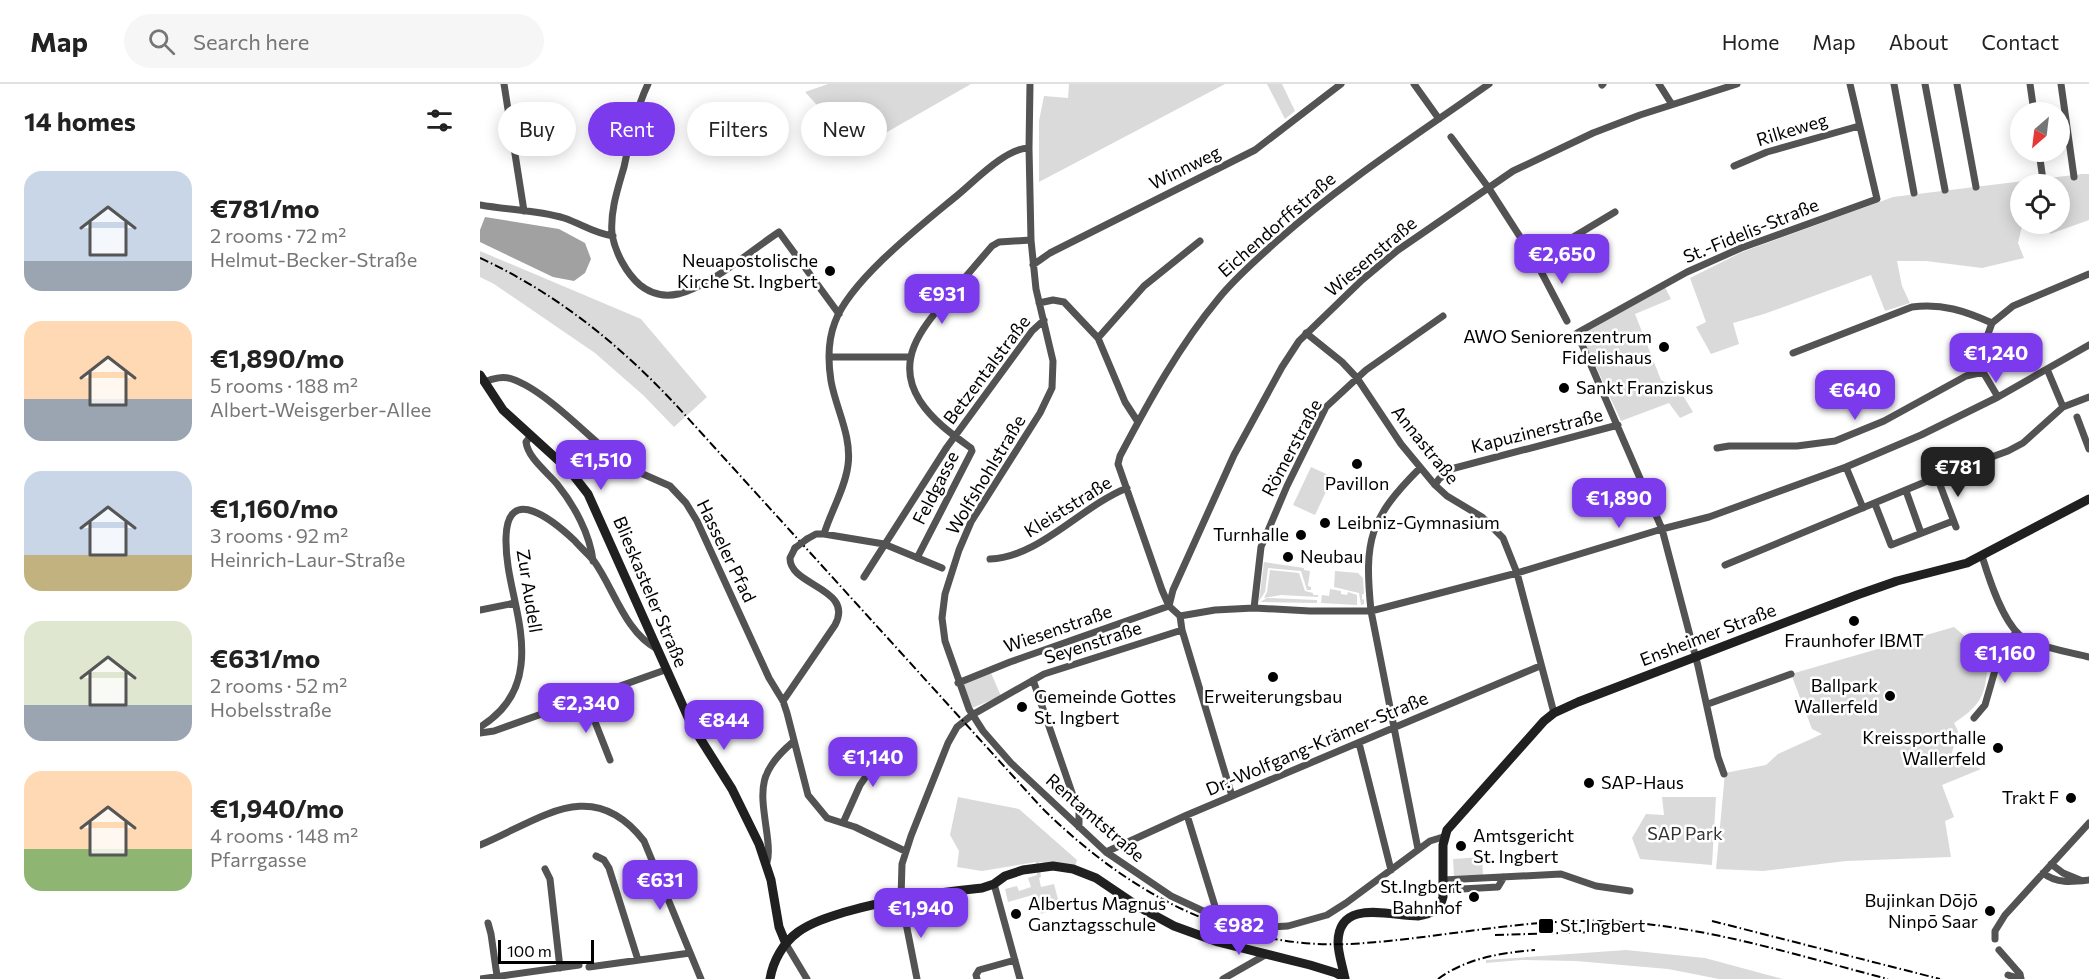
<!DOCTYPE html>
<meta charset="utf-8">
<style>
:root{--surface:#fff;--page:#f6f6f6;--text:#222;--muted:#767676;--line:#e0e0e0;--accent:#7c3aed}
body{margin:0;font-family:Commissioner,sans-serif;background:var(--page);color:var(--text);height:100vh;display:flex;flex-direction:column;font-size:22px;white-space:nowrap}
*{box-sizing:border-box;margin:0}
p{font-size:20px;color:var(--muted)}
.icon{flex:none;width:33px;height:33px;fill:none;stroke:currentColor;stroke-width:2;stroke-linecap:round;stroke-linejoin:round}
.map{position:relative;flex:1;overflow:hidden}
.drawer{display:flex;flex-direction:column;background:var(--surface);width:480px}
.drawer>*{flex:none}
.hud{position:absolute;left:18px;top:18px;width:570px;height:54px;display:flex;gap:12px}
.needle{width:39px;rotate:208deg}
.buttons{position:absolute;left:1530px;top:18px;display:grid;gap:12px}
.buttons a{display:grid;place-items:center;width:60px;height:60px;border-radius:50%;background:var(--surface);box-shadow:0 3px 15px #0003;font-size:30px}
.scale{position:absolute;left:18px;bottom:15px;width:96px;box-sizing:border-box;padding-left:6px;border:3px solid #000;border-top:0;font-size:16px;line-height:21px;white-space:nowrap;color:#000;-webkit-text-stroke:4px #fff;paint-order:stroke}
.price{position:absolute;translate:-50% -51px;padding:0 14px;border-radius:12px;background:var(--accent);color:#fff;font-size:20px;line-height:39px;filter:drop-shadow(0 2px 3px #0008)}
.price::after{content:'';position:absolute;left:50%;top:36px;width:18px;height:14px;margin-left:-9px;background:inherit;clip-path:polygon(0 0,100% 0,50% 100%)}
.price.current{background:#222;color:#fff}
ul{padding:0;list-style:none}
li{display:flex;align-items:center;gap:18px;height:150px;padding:0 24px}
li span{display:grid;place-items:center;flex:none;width:168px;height:120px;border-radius:18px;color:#555}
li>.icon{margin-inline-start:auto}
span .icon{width:72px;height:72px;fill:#fffc;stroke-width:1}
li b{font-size:26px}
h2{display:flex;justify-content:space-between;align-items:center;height:72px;padding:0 24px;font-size:26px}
.pill{padding:0 21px;border-radius:27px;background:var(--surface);box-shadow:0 3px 15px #0003;font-size:21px;line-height:54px}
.pill.current{background:var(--accent);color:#fff}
header{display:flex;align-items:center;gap:36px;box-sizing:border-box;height:84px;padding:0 30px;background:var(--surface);border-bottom:2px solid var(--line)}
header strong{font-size:28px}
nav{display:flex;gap:33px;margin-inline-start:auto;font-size:21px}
.search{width:420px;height:54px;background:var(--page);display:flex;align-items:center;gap:15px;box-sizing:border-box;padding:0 21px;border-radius:33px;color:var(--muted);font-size:22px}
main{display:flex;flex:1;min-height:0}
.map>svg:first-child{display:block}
.green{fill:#dadada;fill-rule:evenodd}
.water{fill:#a1a1a1}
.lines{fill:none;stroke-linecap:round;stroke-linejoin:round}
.street{stroke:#535353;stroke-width:7}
.secondary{stroke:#202020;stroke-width:9}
.rail{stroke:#000;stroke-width:2;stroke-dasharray:9 3 1.5 3;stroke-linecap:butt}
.street-bridge{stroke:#535353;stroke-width:7}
.poi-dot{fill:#000;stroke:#fff;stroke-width:2}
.labels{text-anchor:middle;stroke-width:5;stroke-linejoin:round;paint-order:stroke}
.street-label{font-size:18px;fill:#000;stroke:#fff}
.poi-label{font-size:18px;fill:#000;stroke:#fff;text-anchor:end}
.park-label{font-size:18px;fill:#313131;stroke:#fff}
</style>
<header>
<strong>Map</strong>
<div class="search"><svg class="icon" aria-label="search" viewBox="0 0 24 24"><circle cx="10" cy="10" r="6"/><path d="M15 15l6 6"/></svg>Search here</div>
<nav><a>Home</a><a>Map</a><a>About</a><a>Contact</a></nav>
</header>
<main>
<section class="drawer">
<h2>14 homes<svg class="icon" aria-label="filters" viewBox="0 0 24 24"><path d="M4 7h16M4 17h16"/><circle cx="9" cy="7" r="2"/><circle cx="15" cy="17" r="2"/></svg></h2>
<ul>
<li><span style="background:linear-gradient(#c9d6e8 75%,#9aa5b1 0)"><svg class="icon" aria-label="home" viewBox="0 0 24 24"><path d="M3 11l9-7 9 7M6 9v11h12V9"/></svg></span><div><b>€781/mo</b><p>2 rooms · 72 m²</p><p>Helmut-Becker-Straße</p></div></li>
<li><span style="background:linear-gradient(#ffd9b3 65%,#9aa5b1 0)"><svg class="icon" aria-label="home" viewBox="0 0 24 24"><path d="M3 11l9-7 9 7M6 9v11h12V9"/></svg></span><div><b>€1,890/mo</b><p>5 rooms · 188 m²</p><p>Albert-Weisgerber-Allee</p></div></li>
<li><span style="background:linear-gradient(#c9d6e8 70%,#c2b280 0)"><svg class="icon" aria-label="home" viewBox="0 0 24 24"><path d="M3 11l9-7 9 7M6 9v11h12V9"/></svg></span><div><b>€1,160/mo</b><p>3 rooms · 92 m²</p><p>Heinrich-Laur-Straße</p></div></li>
<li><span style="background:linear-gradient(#dfe7d0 70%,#9aa5b1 0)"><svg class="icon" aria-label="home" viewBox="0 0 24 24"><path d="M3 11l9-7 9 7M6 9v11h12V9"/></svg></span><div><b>€631/mo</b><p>2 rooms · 52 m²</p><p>Hobelsstraße</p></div></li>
<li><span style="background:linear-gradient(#ffd9b3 65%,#8fb573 0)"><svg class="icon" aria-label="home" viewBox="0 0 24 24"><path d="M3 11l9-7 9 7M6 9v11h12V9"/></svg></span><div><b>€1,940/mo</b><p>4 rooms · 148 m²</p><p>Pfarrgasse</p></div></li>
</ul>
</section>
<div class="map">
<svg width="1609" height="895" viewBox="0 0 1609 895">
<rect width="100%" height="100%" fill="#fff"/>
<path class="green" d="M348 0H491L374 67 366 53 325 8Z
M589 0H745L559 98V37L564 12 588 14Z
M787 0H802L815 27 805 35Z
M1602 90H1609V136L1570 150V143H1565L1564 141 1542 142 1538 159 1544 174 1502 184 1446 177H1417L1422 202 1430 219 1405 227 1391 191 1284 230 1253 239 1259 260 1231 270 1216 243 1226 238 1210 194 1262 168 1413 113ZM1540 100H1580V140H1540Z
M0 167 161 235 227 313 194 343 163 311 115 269 14 200 0 193Z
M1184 201 1191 215 1155 230 1181 296 1199 305 1213 328 1200 334 1189 319 1141 337 1101 250Z
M831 383 853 393 835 431 813 421Z
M784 478 824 484V486L830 487 828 502 831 503V506H827L821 487 788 484 785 508 779 517Z
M790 486 819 489 825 507 833 509V511H838V513L801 511 784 514 787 508Z
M855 487 878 489 883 494 884 510H882V515L884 516V520L881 521 879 509 854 503Z
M850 505 861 507V510L867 511 868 508 877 511V521L841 519 842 511 849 512Z
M787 514 837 516V519L780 518Z
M1474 543 1508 572C1506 607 1505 619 1474 639L1478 647 1471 672 1479 677 1501 685 1462 701 1474 733 1465 737 1471 773 1366 777 1283 787 1236 785 1245 689 1286 681 1298 670 1342 650 1332 645 1311 590Z
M511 589 521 612 492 624 482 600Z
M478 713 539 725 597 776 595 783 559 778 561 793 559 794 561 803 574 800 580 823 561 830 556 810 528 818 525 805 537 802 539 807 551 803 548 794 557 791 556 778 502 787 477 783 479 767 470 751Z
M1182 713H1236L1232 781 1160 775 1152 754 1166 730 1184 731Z
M1002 773 1003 791 974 792 973 775Z
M1146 866 1225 874 1303 895H1239L1188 885 1096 877 1041 876 1006 879V876Z"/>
<path class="water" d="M5 133 79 145 105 159 111 175 105 189 94 197 73 193 0 158V146Z"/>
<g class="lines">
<path class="street" d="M24 0 44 127
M168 0C156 25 150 55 144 83 138 104 130 127 132 150 135 168 146 189 160 201 171 210 185 213 198 210 231 202 270 167 299 148L359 230
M550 0 549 64 551 156 556 205 573 277 572 304 560 329 491 438 479 466 465 510 462 534 465 557 489 625 503 647 531 679 626 768 691 812 721 826 757 838 791 843 808 842 847 831 866 819 950 757 963 753
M934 0 959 35
M1179 0 1191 19
M1414 0 1434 109
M1445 0 1465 106
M1477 0 1496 103
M1550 0 1554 28
M1581 0 1594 93
M1122 1 1123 0
M971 53 1008 103 1055 176 1135 128
M1559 68 1563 96
M1254 82 1287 68 1379 42
M0 121C28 126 57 126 84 134 102 140 113 149 133 152
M1055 176 1087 237
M553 181 570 169 775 66 861 0
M559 219 573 216 584 218 618 254 645 318 658 338
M826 249 862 278 877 294 921 360 955 401 967 412 1002 433 1023 454 1037 489 1074 629
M618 254 664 202 720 157
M1313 269 1432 223C1462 219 1485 227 1512 239
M349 273H431
M1567 285 1583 323
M5 298C13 294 24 292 32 295 65 306 109 353 137 376L147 383 190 402 206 419 217 437 289 594 303 617 307 629 328 711 347 734 375 743 425 767
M1518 313 1503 288 1504 261 1512 239 1533 222 1609 190
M1597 333 1609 365
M50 353 46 358C48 374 67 388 77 400 94 421 110 450 113 477
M1237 364 1249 362H1317L1355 357 1404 337 1486 292 1503 288
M1366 383 1383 424
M1457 393 1476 443
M955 401 959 395 971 385 1138 341
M1426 407 1441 449
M1395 420 1411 461 1473 437
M344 450C351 427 365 405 368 381 372 352 356 325 351 297 348 278 348 256 355 238 370 197 440 142 474 114 493 99 525 64 549 64
M327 455 336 450H344L404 460 462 484
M1502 472C1509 495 1524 543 1545 555 1564 564 1589 568 1609 573
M437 474 492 367 491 364C473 351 453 337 440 317 413 275 444 242 470 211 484 195 498 178 512 162L519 158 551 156
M510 475C560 473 600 423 647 404
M1245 481 1457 393 1528 367 1543 359 1583 323 1609 313
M384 493 467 363 552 247 564 236
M689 522 693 506 754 371 802 283 819 257 882 196 918 166 1033 87 1113 49 1160 31 1257 0
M774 524 781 463 807 402 846 323 886 286 963 232
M0 526 35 519
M700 532 735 526 774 524 830 527H891L1037 489 1182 445 1229 433 1366 383 1441 351 1518 313 1609 261
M700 532 689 522 682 506 638 380 640 372C669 317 699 262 739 214 756 193 777 175 797 157 863 98 937 51 1009 0
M700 532 702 546 752 712
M553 596 599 729V743
M478 599 530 578 689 522
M106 615 130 676
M303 617 355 541C375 504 309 502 310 474L315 464
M1228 620 1311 590
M1494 634 1505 621 1520 569 1536 548
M0 643C23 629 38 608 41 581 46 538 25 497 26 454 27 398 75 438 95 457 101 464 108 470 114 477 134 505 145 548 177 565
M0 649 14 647 185 586
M879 659 911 786
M1244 690 1238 673 1218 582 1182 445 1097 249 1207 188 1261 164 1397 115 1370 0
M707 731 738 832
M363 739 380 701 408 661
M0 761C60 736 112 690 164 757L221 895
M938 765 891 527C884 456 889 435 940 384
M626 768 707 731 1060 582
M116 772 124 776 129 784 158 876
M287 778C290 769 288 760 287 750 281 706 276 689 313 658
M1571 780 1583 789 1600 796
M65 785 70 795 80 884
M1563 789C1577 800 1592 798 1609 796
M963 796 1081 790 1116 802 1150 807
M514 800 540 895
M964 806 1018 803 1024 793
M8 839 11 850 17 892
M1515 855V847L1525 831 1609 739
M306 860 327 895
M1519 866 1540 890 1541 895
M109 883 210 869
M1528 891 1541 895
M0 895 99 881
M437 895 421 814 422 780 431 752 468 659 477 643 492 631 564 590 702 546
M497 895 496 891 499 886 535 876
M743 895 787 870"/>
<path class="secondary" d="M0 291 23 326 90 387 108 410 211 640 252 705 279 760 291 796 299 843 306 860
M290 895C293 877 303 859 318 848 332 838 349 833 365 828 410 815 455 809 502 804L514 800 525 792 543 786 573 782 593 785 616 794 659 823 694 842 738 858 830 881 856 889 865 894
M865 895C863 883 858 870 858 858 859 814 910 832 938 832 951 830 960 826 963 813V761L967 746 1064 637 1074 629 1098 618 1377 511 1417 497 1487 479 1609 415"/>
<path class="rail" d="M0 174C76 209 139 260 196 321L562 724C650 811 758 870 885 859 965 853 1044 835 1124 837 1221 840 1315 871 1408 895
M1232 837 1460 895
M1015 851 1147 847
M958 895C987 874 1020 869 1055 866"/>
<path class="street-bridge" d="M315 464 327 455"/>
</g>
<g class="poi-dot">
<circle cx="350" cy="187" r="6"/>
<circle cx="1184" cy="263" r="6"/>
<circle cx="1084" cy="304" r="6"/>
<circle cx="877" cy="380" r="6"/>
<circle cx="845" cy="439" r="6"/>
<circle cx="821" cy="451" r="6"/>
<circle cx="808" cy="473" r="6"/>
<circle cx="1374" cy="537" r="6"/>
<circle cx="793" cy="593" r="6"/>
<circle cx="1410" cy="612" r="6"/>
<circle cx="542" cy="623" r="6"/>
<circle cx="1518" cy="664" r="6"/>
<circle cx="1109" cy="699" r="6"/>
<circle cx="1591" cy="714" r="6"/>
<circle cx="981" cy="762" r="6"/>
<circle cx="994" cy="813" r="6"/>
<circle cx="1510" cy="827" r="6"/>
<circle cx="536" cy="830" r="6"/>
<rect x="1058" y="834" width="16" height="16" rx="3"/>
</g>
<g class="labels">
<g class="street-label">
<text transform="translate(1312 46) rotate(-17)" y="6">Rilkeweg</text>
<text transform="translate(705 84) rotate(-26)" y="6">Winnweg</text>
<text transform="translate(797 141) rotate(-41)" y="6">Eichendorffstraße</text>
<text transform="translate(1271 147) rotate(-22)" y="6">St.-Fidelis-Straße</text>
<text transform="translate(891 173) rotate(-40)" y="6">Wiesenstraße</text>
<text transform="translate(507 286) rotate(-53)" y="6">Betzentalstraße</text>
<text transform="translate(1057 347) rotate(-14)" y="6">Kapuzinerstraße</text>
<text transform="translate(945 361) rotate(51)" y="6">Annastraße</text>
<text transform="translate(812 364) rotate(-62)" y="6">Römerstraße</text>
<text transform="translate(506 391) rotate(-59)" y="6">Wolfshohlstraße</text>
<text transform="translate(456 404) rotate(-63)" y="6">Feldgasse</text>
<text transform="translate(588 423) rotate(-32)" y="6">Kleiststraße</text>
<text transform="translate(246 467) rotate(64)" y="6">Hasseler Pfad</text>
<text transform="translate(49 507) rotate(81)" y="6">Zur Audell</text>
<text transform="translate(170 508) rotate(67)" y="6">Blieskasteler Straße</text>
<text transform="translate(578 545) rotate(-19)" y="6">Wiesenstraße</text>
<text transform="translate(1228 551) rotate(-21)" y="6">Ensheimer Straße</text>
<text transform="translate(613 559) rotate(-18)" y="6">Seyenstraße</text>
<text transform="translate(837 660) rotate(-23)" y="6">Dr.-Wolfgang-Krämer-Straße</text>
<text transform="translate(615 734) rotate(41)" y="6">Rentamtstraße</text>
</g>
<g class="poi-label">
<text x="338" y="183">Neuapostolische<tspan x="338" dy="21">Kirche St. Ingbert</tspan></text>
<text x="1172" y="259">AWO Seniorenzentrum<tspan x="1172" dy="21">Fidelishaus</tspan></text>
<text x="1096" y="310" text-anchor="start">Sankt Franziskus</text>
<text x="877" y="406" text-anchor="middle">Pavillon</text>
<text x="857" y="445" text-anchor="start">Leibniz-Gymnasium</text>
<text x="809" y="457">Turnhalle</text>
<text x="820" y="479" text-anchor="start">Neubau</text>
<text x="1374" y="563" text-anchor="middle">Fraunhofer IBMT</text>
<text x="1398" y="608">Ballpark<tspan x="1398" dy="21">Wallerfeld</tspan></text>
<text x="554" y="619" text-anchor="start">Gemeinde Gottes<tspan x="554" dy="21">St. Ingbert</tspan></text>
<text x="793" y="619" text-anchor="middle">Erweiterungsbau</text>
<text x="1506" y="660">Kreissporthalle<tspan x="1506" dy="21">Wallerfeld</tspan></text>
<text x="1121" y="705" text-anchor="start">SAP-Haus</text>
<text x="1579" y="720">Trakt F</text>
<text x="993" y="758" text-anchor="start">Amtsgericht<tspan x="993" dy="21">St. Ingbert</tspan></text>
<text x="982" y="809">St.Ingbert<tspan x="982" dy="21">Bahnhof</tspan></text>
<text x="1498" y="823">Bujinkan Dōjō<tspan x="1498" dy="21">Ninpō Saar</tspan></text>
<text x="548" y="826" text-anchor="start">Albertus Magnus<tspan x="548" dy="21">Ganztagsschule</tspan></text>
<text x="1080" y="848" text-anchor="start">St. Ingbert</text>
</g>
<g class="park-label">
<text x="1205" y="756">SAP Park</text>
</g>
</g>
</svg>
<div class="buttons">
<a><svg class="needle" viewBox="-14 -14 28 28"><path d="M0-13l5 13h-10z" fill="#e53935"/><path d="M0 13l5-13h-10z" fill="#767676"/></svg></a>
<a><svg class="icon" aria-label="locate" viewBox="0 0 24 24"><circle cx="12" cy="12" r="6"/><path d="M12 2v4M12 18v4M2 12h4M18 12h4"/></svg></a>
</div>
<div class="scale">100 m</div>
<b class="price" style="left:1082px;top:201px">€2,650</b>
<b class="price" style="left:462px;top:241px">€931</b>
<b class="price" style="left:1516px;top:300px">€1,240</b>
<b class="price" style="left:1375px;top:337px">€640</b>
<b class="price" style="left:121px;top:407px">€1,510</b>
<b class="price current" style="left:1478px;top:414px">€781</b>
<b class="price" style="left:1139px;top:445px">€1,890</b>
<b class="price" style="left:1525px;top:600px">€1,160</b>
<b class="price" style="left:106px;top:650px">€2,340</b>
<b class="price" style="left:244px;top:667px">€844</b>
<b class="price" style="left:393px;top:704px">€1,140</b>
<b class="price" style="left:180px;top:827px">€631</b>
<b class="price" style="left:441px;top:855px">€1,940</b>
<b class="price" style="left:759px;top:872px">€982</b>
<div class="hud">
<a class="pill">Buy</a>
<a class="pill current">Rent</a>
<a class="pill">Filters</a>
<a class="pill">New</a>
</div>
</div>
</main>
